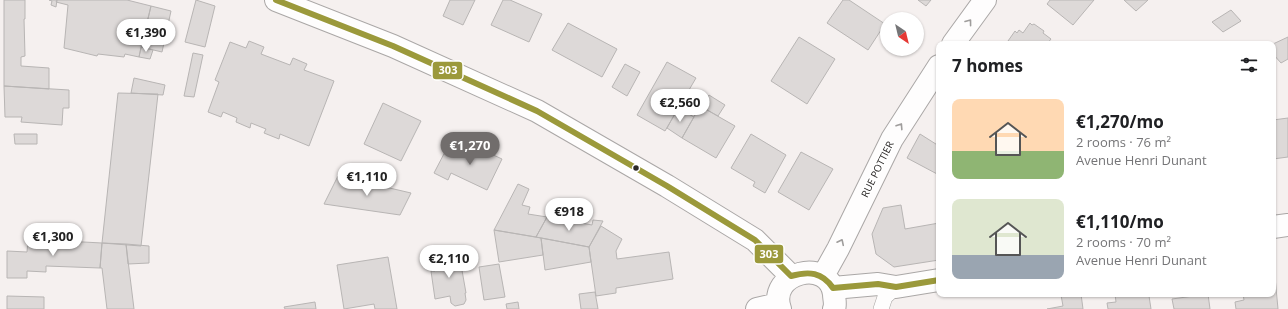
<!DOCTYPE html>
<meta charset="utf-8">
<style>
:root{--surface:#fff;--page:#f2f2f2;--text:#202124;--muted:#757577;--accent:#716d6c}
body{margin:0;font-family:"Open Sans",sans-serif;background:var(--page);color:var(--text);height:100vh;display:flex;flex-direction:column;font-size:15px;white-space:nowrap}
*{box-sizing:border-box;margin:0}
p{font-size:13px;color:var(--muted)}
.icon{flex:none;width:22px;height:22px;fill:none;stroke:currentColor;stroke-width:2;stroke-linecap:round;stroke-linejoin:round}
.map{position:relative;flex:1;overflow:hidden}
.panel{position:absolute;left:936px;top:41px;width:340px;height:256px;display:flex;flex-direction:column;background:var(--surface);border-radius:8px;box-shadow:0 1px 3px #0004}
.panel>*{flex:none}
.needle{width:26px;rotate:145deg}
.controls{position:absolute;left:880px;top:12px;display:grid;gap:8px}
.controls a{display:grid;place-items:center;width:44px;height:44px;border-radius:50%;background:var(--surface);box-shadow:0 1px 3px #0004;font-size:20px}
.price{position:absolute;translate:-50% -34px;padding:0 9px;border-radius:14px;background:#fff;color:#222;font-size:13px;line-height:26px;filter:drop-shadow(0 1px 2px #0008)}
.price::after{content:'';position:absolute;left:50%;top:24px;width:12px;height:9px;margin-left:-6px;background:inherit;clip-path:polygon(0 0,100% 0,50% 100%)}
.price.on{background:var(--accent);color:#fff}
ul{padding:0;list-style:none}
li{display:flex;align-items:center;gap:12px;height:100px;padding:0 16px}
li span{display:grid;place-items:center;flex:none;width:112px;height:80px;border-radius:8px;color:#555}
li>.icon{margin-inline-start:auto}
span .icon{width:48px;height:48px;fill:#fffc;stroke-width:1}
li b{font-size:17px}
h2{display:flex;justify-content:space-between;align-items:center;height:48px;padding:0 16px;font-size:17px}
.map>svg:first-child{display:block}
.building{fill:#ddd9d8;stroke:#b8b5b4}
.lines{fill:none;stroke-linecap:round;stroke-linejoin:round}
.lane-casing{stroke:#aaa7a6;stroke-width:16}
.street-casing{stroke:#aaa7a6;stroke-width:24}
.lane{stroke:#fefdfd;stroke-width:15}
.street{stroke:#fefdfd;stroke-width:22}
.bus-1-casing{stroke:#fff;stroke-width:9}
.bus-1{stroke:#9b993b;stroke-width:6}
.oneway{stroke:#9f9d9c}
.bus-dot{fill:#2a2726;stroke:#fff;stroke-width:1.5}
.labels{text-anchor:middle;stroke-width:3;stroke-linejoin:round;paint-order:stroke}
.street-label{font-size:10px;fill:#2a2726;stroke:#fff}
.line-badge{stroke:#fff;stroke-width:1.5}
.badge-label{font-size:11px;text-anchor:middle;font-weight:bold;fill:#fff}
</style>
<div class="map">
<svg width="1288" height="309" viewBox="0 0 1288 309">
<rect width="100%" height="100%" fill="#f5f0ef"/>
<path class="building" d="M4 0H25V19H24L25 56 21 57V66L49 68V89L4 86Z
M49 0H57L56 7 51 5 52 1Z
M57 0H127L151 6 139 57 125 54 124 57 98 54 97 56 64 48 68 5 56 2Z
M196 0 215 6 205 47 185 42Z
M450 0H475L463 25 443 16Z
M503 0H510L542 14 529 42 491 25Z
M843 0H849L885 24 868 50 827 23Z
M918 0H931L926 6Z
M1050 0H1094L1073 25 1047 4Z
M1124 0H1148L1136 11Z
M151 6 171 11 162 52 141 47Z
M1231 10 1241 21 1223 32 1212 22Z
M568 23 617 49 602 77 552 50Z
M1030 23 1032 25 1034 24 1044 31 1043 33 1051 39 1047 44H1009L1010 42 1008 41 1015 31 1017 33 1019 30 1023 33Z
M799 37 835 59 807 104 771 81Z
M1288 37V59L1281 63 1273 54V44Z
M249 41 264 47 261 54 290 65 293 58 307 64 304 70 334 81 309 146 280 134 279 139 264 133 266 129 251 123 250 128 236 122 237 118 223 112 221 117 208 112 219 82 215 80 230 42 246 48Z
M141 47 153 50 150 59 139 57Z
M193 53 203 55 194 97 184 96Z
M667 62 696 78 665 131 637 115Z
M625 64 640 72 627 96 612 87Z
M134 78 165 85 163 95 131 93Z
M4 86 69 90V108H63L62 125 21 122 22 117H5Z
M118 93 158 94 141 246 102 243Z
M709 95 725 105 718 116 702 107Z
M383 103 421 121 401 161 364 144Z
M700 106 735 126 716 158 682 138Z
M678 108 694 117 682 138 667 128Z
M1288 118V157L1273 159V120Z
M14 134H37V144H15Z
M751 134 786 155 765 193 753 186 755 182 731 168Z
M920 134 939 146V175L907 158Z
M465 142 502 159 487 190 451 173 448 180 434 173 447 148 460 154Z
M801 152 833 169 809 210 778 192Z
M338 176 411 193 400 215 324 204Z
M518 184 529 189 522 205 530 207 528 214 547 217 536 237 494 230Z
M901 205 905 229 939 223V260L894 267 876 254 872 234 883 208Z
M547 217 592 225 593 220 603 221 589 247 536 237Z
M601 226 622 239 616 251 617 259 669 252 673 279 616 288V293L596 296 589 247Z
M28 230 43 231V240L28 239Z
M494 230 541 238 543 255 499 262Z
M541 238 589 247 591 262 545 270Z
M28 239 102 243 100 268 46 266V272L27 271V278H7V251L27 252Z
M102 243 126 244 134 309H107L102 268H100Z
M126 244 149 246V263L128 264Z
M454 253 460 259 466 293H465L466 300 464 304 455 306 451 303 450 296 435 299 431 271H435L434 264 440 256Z
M388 257 397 309H375L374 304 344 309 337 265Z
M499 264 505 297 484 300 479 267Z
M1273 277H1275L1278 309H1236L1235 302 1244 300 1243 294H1273Z
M595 292 598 309H581L579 294Z
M1081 294 1083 309H1047L1063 306 1061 295Z
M1115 294H1160L1149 296 1151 309H1108L1107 303 1116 302Z
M1208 294 1210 309H1174L1172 299Z
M7 296 44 297V309H7Z
M315 302 316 309H285L284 307Z
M518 302 519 309H507L506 304Z"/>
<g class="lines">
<defs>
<path id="lane" d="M881 309 885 297 896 287"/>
<path id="street" d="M276 0 393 46 537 111 667 186 755 240 791 276
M953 44 985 0
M1273 227 1288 225
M823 276 838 249 892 139 939 66
M833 288 878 284 896 287 939 280
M757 309 778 304
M780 309C767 272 829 257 834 294 834 299 836 304 834 309"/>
</defs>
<use href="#lane" class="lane-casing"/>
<use href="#street" class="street-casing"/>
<use href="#lane" class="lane"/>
<use href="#street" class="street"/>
<defs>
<path id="bus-1" d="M276 0 393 46 537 111 667 186 755 240 791 276C809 271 822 272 833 288L878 284 896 287 939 280"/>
</defs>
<use href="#bus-1" class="bus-1-casing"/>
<use href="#bus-1" class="bus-1"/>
</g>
<defs><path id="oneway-chevron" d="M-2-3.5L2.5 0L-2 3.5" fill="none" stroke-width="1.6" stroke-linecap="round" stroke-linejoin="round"/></defs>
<g class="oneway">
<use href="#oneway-chevron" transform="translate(969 22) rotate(-53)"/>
<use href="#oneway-chevron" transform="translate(900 126) rotate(-57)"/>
<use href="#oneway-chevron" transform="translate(841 242) rotate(-64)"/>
</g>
<circle class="bus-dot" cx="636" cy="168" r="3.5"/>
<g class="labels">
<g class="street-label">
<text transform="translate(877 169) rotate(-64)" y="4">RUE POTTIER</text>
</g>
</g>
<g class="line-badge">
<rect x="432" y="61" width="31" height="19" rx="4" fill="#9b993b"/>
<rect x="754" y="244" width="30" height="20" rx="4" fill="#9b993b"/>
</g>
<g class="badge-label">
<text x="448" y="74">303</text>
<text x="769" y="258">303</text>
</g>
</svg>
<div class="controls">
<a><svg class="needle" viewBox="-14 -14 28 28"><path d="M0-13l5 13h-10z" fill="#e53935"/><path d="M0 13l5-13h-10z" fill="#757577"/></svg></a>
</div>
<b class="price" style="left:146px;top:53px">€1,390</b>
<b class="price" style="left:680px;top:123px">€2,560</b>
<b class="price on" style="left:470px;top:166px">€1,270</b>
<b class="price" style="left:367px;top:197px">€1,110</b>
<b class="price" style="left:569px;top:232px">€918</b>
<b class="price" style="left:53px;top:257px">€1,300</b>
<b class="price" style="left:449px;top:279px">€2,110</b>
<section class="panel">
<h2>7 homes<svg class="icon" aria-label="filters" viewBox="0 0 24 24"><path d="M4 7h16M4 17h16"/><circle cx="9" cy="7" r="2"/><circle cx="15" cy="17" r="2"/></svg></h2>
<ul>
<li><span style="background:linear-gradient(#ffd9b3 65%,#8fb573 0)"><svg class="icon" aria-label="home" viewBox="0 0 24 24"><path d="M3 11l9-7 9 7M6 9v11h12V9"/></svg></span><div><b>€1,270/mo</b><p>2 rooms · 76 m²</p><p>Avenue Henri Dunant</p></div></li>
<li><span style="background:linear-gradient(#dfe7d0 70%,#9aa5b1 0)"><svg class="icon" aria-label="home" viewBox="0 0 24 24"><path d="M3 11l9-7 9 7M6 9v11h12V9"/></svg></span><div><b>€1,110/mo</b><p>2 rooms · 70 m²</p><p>Avenue Henri Dunant</p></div></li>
</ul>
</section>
</div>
